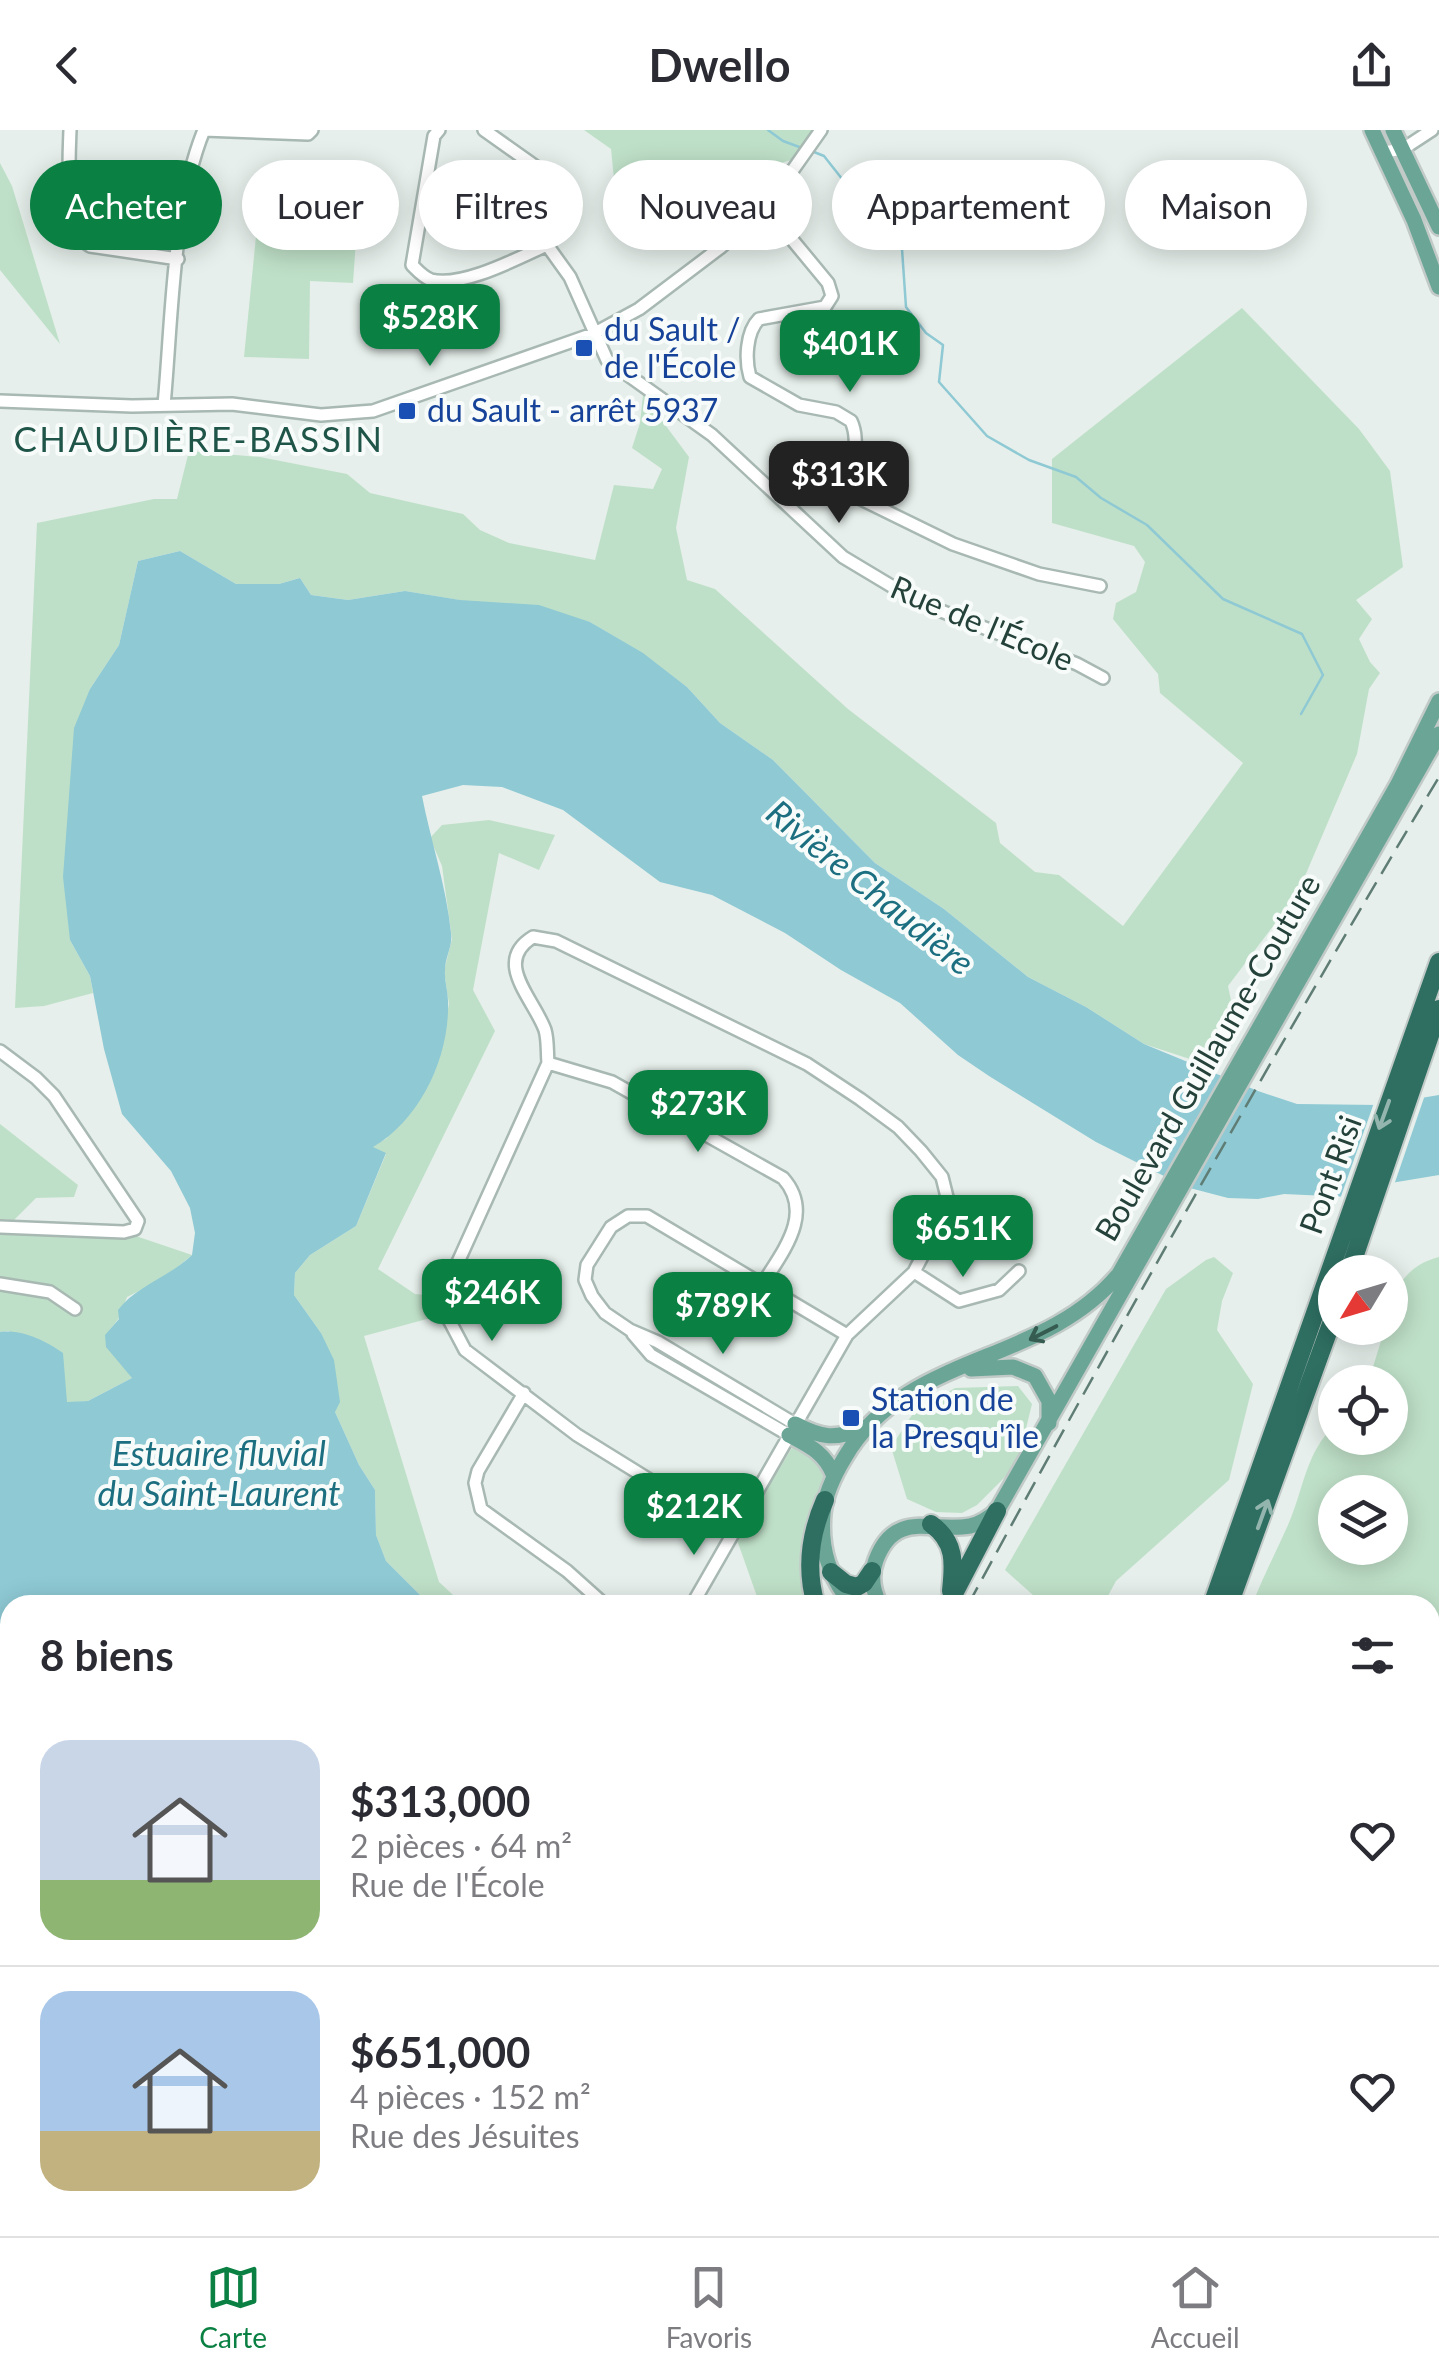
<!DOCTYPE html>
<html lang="fr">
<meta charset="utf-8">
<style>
:root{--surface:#fff;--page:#f2f2f3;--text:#2b2b33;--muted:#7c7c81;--line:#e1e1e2;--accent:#0b8043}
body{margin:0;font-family:Lato,sans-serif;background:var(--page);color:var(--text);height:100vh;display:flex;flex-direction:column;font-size:38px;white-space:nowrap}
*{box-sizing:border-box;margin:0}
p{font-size:32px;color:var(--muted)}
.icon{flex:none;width:55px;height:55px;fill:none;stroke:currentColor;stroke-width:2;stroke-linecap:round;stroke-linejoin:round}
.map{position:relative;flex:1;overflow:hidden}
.panel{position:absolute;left:0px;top:1465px;width:1440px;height:642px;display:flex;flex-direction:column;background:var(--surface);border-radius:30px 30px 0 0;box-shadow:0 5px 25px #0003}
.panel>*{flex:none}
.banner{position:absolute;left:30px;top:30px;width:1380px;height:90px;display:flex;gap:20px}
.needle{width:65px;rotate:232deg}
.controls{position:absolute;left:1318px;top:1125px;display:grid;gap:20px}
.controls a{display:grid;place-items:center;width:90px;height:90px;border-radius:50%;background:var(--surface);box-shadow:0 5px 25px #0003;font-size:50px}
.price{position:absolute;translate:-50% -85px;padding:0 22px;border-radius:20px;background:var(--accent);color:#fff;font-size:32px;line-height:65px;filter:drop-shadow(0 2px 5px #0008)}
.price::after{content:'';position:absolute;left:50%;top:60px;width:30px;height:22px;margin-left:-15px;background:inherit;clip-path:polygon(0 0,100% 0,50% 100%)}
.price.selected{background:#222;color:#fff}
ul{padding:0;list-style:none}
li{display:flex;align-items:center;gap:30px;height:250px;padding:0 40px}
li+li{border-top:2px solid var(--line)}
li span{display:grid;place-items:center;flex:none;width:280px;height:200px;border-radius:30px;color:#555}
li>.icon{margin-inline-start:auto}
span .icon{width:120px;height:120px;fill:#fffc;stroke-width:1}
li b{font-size:42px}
h2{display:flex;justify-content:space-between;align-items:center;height:120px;padding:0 40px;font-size:42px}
.tag{padding:0 35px;border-radius:45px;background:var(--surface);box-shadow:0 5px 25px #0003;font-size:35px;line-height:90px}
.tag.selected{background:var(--accent);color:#fff}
header{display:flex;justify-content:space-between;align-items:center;height:130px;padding:0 40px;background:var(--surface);font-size:45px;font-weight:700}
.dock{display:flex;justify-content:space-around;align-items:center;height:140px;border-top:2px solid var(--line);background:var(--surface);font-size:28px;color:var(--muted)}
.dock a{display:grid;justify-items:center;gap:5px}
.dock .selected{color:var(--accent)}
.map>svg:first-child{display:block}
.built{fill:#d4dfda}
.green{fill:#bfe0c8;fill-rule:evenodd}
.water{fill:#8ec9d4}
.pier{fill:#e6efeb}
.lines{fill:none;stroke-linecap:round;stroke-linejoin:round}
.stream{stroke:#8ec9d4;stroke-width:2.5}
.minor-casing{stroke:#a8b8b2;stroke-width:16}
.major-casing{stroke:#c2cac8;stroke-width:20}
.highway-casing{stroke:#c2cac8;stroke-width:22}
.minor{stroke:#fff;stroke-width:11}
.major{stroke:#6aa596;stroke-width:15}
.highway{stroke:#2f6f62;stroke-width:18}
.rail{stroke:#5f7d75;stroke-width:2.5;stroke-dasharray:20 10;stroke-linecap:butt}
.oneway{stroke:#93b5ae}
.oneway2{stroke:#365b51}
.transit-dot{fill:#1a4fb4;stroke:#f7fbf9;stroke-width:4}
.labels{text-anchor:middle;stroke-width:8;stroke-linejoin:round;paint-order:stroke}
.transit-label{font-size:32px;fill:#164399;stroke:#f7fbf9;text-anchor:start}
.street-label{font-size:32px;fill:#24423a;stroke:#f7fbf9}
.neighbourhood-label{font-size:35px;letter-spacing:2.5px;fill:#1f5548;stroke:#f7fbf9}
.water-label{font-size:35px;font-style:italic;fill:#1c6f80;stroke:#f7fbf9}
</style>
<header><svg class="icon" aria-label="back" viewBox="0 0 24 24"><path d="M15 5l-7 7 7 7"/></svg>Dwello<svg class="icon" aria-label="share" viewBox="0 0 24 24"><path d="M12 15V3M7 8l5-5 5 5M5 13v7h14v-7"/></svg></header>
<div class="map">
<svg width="1439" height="2106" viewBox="0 0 1439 2106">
<rect width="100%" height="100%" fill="#e6efeb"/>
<path class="built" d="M1430 1609 1439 1613V1755L1430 1747Z"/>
<path class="green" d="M584 0H815L794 29 775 35 726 71 703 72 673 57 614 49 611 19Z
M0 33 12 56 60 214 0 140Z
M260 66 358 81 353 153 310 151 309 229 244 227Z
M1242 178 1359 299 1390 341 1403 437 1356 470 1372 489 1359 509 1370 532 1380 543 1369 559 1357 624 1305 746 1286 779 1228 856 1233 880 1199 932 1144 914 1086 877 1028 847 944 779 875 733 773 630 720 593 687 557 642 523 590 492 405 461 348 470 311 465 300 448 279 454H236L180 421 138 431 119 515 90 559 70 810 90 846 93 863 44 876 15 878 37 393 154 369H177L189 321 260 327 347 344 370 363 463 384 480 400 509 413 595 430 614 355 653 359 662 339 632 318 640 293 643 265 689 327 676 398 687 450 715 459 848 579 996 693 1000 713 1035 742 1059 745 1123 796 1243 633 1160 563 1158 544 1113 489 1116 473 1136 462 1145 432 1134 416 1052 393V329Z
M489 690 555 705 539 740 499 723 473 860 495 901 378 1139 415 1164 437 1166 438 1186 364 1206 439 1452 464 1475H430L386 1431 376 1405 375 1360 359 1335 335 1282 321 1203 294 1165 295 1143 310 1125 356 1096 386 1024 372 1017 387 1008 435 941 442 911 449 874 444 841 452 809 442 736 430 708 442 695Z
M0 994 78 1055 74 1067 36 1068 14 1090 0 1089Z
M0 1097 124 1102 192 1125 163 1149 127 1167 119 1188 106 1205 132 1248 88 1271 67 1273 9 1201 0 1202Z
M1214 1127 1233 1143 1222 1171 1217 1200 1253 1254 1229 1350 1116 1451 1103 1475H1044L1005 1440 1166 1159 1206 1130Z
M1439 1127V1498L1430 1501V1475H1252C1263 1447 1276 1422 1288 1395 1304 1359 1305 1323 1335 1295V1308H1390V1252H1373L1372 1240 1385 1198H1390C1390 1162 1404 1136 1439 1127ZM1335 1362H1390V1418H1335Z
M1018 1256 1032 1274 1017 1335 977 1375 962 1383 936 1382 907 1369 891 1317 914 1282 955 1258Z
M800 1315 826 1341 809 1390 813 1475H760L737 1410 793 1316Z
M1430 1747 1439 1755V1942L1430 1936Z
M1045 2098H1203L1214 2106H1051Z"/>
<path class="water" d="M180 421 236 454H279L300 448 311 465 348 470 405 461 460 470 539 475 590 492 643 523 687 557 720 593 773 630 875 733 944 779 1028 847 1086 877 1144 914 1258 961 1297 974 1379 975 1439 965V1045L1391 1053 1349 1067 1284 1064 1258 1069 1228 1068 1186 1057 1096 1012 989 946 958 925 900 873 841 840 785 803 712 765 660 752 563 680 502 657 463 655 422 666C431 712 446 755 451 803 453 816 445 827 445 840 444 850 448 861 448 871 450 926 421 989 373 1017L386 1023 356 1096 310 1125 295 1143 294 1165 321 1203 334 1230 340 1272 335 1282 359 1335 375 1360 376 1405 386 1431 430 1475H10V2098H821L835 2106H0V1202C22 1199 46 1211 63 1223L67 1272 88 1271 132 1248 106 1217 105 1205 119 1189 118 1180C135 1157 169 1147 192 1125L195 1103 190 1078 171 1041 122 984 104 919 90 846 70 810 63 747 74 598 90 559 119 515 138 431Z"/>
<path class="pier" d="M1426 962 1393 1058 1373 1066 1339 1072 1375 970Z"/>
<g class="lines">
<path class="stream" d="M768 0 783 11 802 18
M809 20 824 26 865 78 885 92 902 119 906 177 926 203 943 215 939 252 987 306 1029 330 1076 347 1101 368 1147 395 1223 469 1302 504 1323 545 1301 584"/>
<defs>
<path id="minor" d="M70 0C69 27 64 102 90 116L178 129
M439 0 434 6 412 135C418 141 423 147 431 150 462 158 518 128 547 115
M484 0 556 51 547 115 570 147 607 230 712 305 843 427 918 472 1077 534 1103 548
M1384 22 1403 19 1432 0
M766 78 828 153 832 166 825 177 759 189C746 202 745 230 750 247L799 275 836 282 851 291C863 316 844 346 859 368L953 414 1039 444 1100 456
M0 271 132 276 232 274 321 285 373 281 593 204 639 179 721 117 766 78 821 0
M164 275C172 191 172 78 204 0L308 4 312 0
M0 921 36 948 54 966 138 1091 135 1099 124 1102 0 1097
M548 933 612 952 783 1048C815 1084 782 1122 762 1155
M914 1142 959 1171 999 1160 1019 1141
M0 1154 50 1162 75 1179
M633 1204 651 1225 789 1305
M524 1263 478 1341 475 1353 481 1379 567 1441 605 1475
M795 1294 658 1212 630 1200 605 1183 592 1166 585 1150 587 1135 611 1097 628 1086H647L847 1205
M692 1475 847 1205 914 1142 944 1084 947 1067 942 1047 921 1021 898 997 860 969 807 934 556 811 533 807C492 832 534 869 545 900 548 910 547 922 548 933L449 1152 446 1184 465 1220 577 1305 732 1401
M1430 2088 1439 2081
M1292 2098 1300 2106
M1410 2106 1420 2098"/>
<path id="major" d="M1372 0 1414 90 1439 157
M1393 0 1439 97
M971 1239 1013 1237 1035 1246 1049 1271V1293
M795 1294C822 1308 835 1310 863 1298
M789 1305C810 1316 825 1323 834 1346
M853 1475C829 1448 820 1419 823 1384 825 1363 834 1345 845 1327 907 1221 1041 1237 1119 1144L1398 654 1439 571
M880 1475C872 1460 870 1446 876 1430 895 1379 932 1403 970 1396 981 1394 989 1388 997 1381L1439 604
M1430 1952 1439 1958"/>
<path id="highway" d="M1349 1142 1439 879
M931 1394C956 1412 954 1433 951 1461
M831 1442 846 1454 857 1457 864 1453 872 1441
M816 1475C805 1438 810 1404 825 1370
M948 1475 997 1381
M1212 1475 1439 832
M1229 1475 1335 1183
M601 2106 606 2098
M890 2106 894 2098
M911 2106 916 2098"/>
</defs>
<use href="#minor" class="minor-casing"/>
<use href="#major" class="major-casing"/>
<use href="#highway" class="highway-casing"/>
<use href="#minor" class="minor"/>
<use href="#major" class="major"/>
<use href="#highway" class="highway"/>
<path class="rail" d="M968 1475C1119 1196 1276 919 1439 647
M615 2106 619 2098"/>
</g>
<defs><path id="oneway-shaft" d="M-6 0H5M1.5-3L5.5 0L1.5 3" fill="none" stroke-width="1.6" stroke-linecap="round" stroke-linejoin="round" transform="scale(2.5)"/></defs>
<g class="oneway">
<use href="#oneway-shaft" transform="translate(1384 985) rotate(110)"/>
<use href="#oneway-shaft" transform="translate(1263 1384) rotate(-70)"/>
</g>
<use class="oneway2" href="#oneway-shaft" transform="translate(1043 1203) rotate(153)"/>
<g class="transit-dot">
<rect x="574" y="208" width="20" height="20" rx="5"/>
<rect x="397" y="271" width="20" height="20" rx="5"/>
<rect x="841" y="1278" width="20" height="20" rx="5"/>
</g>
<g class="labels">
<g class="transit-label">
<text x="604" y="211">du Sault /<tspan x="604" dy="37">de l'École</tspan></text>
<text x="427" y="292">du Sault - arrêt 5937</text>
<text x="871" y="1281">Station de<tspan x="871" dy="37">la Presqu'île</tspan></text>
</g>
<g class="street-label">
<text transform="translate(982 494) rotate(23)" y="11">Rue de l'École</text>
<text transform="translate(1208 928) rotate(-60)" y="11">Boulevard Guillaume-Couture</text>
<text transform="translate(1331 1045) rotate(-70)" y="11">Pont Risi</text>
</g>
<g class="neighbourhood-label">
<text x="199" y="322">CHAUDIÈRE-BASSIN</text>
</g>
<g class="water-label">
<text transform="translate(870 758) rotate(39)" y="12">Rivière Chaudière</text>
<text x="219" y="1336">Estuaire fluvial<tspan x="219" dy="40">du Saint-Laurent</tspan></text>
</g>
</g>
</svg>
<div class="controls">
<a><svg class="needle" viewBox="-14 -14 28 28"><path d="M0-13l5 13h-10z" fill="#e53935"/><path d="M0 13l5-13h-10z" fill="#7c7c81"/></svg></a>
<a><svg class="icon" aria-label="locate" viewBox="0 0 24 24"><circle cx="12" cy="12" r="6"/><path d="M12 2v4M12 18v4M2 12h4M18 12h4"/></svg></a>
<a><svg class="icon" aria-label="layers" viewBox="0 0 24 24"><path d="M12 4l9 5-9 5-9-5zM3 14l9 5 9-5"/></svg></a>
</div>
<b class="price" style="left:430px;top:239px">$528K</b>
<b class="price" style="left:850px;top:265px">$401K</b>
<b class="price selected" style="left:839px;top:396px">$313K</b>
<b class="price" style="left:698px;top:1025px">$273K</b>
<b class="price" style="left:963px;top:1150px">$651K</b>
<b class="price" style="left:492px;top:1214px">$246K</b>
<b class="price" style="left:723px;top:1227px">$789K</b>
<b class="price" style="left:694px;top:1428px">$212K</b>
<div class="banner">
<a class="tag selected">Acheter</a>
<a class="tag">Louer</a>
<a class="tag">Filtres</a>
<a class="tag">Nouveau</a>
<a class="tag">Appartement</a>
<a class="tag">Maison</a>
</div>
<section class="panel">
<h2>8 biens<svg class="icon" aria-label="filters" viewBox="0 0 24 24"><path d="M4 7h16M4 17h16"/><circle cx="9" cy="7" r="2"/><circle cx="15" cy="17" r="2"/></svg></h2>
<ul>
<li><span style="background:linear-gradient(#c9d6e8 70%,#8fb573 0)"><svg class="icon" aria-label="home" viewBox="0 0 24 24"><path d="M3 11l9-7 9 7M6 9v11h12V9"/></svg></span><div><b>$313,000</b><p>2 pièces · 64 m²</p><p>Rue de l'École</p></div><svg class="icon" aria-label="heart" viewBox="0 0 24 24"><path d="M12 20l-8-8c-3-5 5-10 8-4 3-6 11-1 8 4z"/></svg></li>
<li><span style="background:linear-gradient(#a9c7e8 70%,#c2b280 0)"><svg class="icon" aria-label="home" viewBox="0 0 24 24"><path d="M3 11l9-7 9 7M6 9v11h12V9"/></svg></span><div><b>$651,000</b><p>4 pièces · 152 m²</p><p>Rue des Jésuites</p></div><svg class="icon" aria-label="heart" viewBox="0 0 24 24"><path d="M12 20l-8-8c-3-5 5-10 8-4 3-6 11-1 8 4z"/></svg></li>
</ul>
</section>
</div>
<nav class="dock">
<a class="selected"><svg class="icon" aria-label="map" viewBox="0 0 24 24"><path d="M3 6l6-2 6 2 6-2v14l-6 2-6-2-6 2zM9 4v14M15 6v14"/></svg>Carte</a>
<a><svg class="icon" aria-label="saved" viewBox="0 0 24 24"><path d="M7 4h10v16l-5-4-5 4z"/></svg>Favoris</a>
<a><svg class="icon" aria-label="home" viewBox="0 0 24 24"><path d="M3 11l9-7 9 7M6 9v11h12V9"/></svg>Accueil</a>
</nav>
